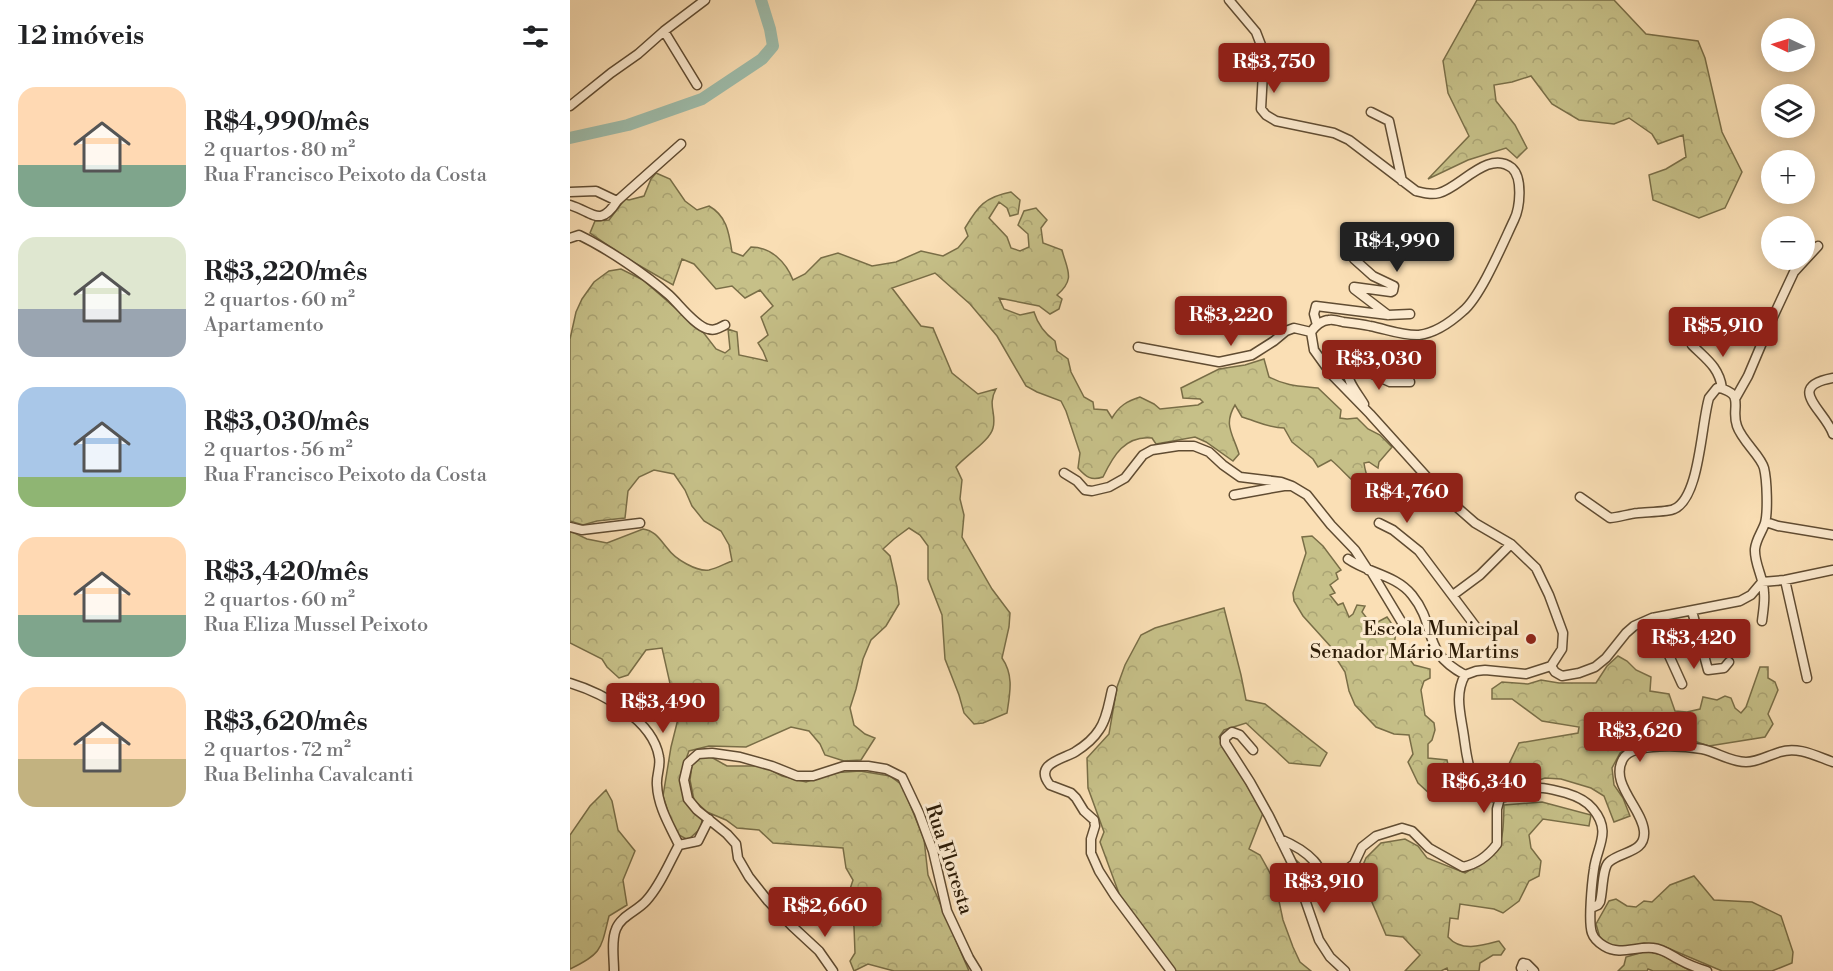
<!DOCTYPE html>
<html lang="pt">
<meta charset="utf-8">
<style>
:root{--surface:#fff;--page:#f2f2f2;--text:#202124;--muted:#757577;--accent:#8f2418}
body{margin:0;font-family:"Libre Bodoni",serif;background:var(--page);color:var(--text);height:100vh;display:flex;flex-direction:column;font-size:22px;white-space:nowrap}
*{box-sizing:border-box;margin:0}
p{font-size:20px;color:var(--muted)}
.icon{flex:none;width:33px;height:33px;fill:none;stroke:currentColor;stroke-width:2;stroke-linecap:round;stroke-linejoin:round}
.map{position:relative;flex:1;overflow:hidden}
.details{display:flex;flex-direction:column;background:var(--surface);width:570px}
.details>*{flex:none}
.needle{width:39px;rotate:274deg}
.buttons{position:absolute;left:1191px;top:18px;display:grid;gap:12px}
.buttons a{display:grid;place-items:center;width:54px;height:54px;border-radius:50%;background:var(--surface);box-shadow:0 3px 15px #0003;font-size:30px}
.price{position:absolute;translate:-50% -51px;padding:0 14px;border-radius:6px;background:var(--accent);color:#fff;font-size:20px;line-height:39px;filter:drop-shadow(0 2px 3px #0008)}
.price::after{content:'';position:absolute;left:50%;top:36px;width:18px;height:14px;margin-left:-9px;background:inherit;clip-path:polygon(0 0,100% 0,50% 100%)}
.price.selected{background:#222;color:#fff}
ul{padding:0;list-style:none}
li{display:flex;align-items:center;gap:18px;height:150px;padding:0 18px}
li span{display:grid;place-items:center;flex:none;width:168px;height:120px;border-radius:18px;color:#555}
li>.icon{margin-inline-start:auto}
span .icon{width:72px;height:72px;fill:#fffc;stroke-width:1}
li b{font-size:26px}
h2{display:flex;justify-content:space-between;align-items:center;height:72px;padding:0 18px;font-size:26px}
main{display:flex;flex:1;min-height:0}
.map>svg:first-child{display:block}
.forest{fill:url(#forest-crowns);stroke:#796e47;stroke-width:1.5}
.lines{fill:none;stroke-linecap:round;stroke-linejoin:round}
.river{stroke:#9ebdac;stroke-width:12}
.street-casing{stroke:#604c32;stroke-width:11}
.street{stroke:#fceacf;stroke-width:8}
.poi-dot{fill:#8f2418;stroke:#fceacf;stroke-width:2}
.labels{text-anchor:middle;stroke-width:6;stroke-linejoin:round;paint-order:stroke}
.poi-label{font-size:20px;fill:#2c1b06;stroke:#fceacf;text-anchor:end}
.street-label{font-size:20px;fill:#2c1b06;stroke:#fceacf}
</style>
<main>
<section class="details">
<h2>12 imóveis<svg class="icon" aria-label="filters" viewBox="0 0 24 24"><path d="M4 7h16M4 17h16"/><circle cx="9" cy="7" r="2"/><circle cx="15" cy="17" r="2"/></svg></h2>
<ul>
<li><span style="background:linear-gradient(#ffd9b3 65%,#7fa58c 0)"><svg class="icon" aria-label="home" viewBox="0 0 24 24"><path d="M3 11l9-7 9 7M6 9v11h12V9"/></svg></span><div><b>R$4,990/mês</b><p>2 quartos · 80 m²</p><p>Rua Francisco Peixoto da Costa</p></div></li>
<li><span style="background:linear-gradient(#dfe7d0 60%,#9aa5b1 0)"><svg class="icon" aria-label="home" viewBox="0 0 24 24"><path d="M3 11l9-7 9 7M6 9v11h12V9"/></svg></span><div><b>R$3,220/mês</b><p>2 quartos · 60 m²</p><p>Apartamento</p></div></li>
<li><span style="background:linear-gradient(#a9c7e8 75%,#8fb573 0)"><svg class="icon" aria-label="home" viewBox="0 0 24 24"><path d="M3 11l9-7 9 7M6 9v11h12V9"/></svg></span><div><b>R$3,030/mês</b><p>2 quartos · 56 m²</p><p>Rua Francisco Peixoto da Costa</p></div></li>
<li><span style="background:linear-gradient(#ffd9b3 65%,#7fa58c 0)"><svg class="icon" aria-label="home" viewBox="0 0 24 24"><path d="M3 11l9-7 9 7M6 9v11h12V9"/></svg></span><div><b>R$3,420/mês</b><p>2 quartos · 60 m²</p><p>Rua Eliza Mussel Peixoto</p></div></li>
<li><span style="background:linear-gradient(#ffd9b3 60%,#c2b280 0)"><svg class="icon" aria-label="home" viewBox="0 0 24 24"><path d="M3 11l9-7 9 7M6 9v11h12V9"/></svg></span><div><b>R$3,620/mês</b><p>2 quartos · 72 m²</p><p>Rua Belinha Cavalcanti</p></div></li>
</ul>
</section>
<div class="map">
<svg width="1263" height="971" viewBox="0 0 1263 971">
<defs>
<pattern id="forest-crowns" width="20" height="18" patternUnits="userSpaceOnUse" patternTransform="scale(1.5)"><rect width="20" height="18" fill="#c6c088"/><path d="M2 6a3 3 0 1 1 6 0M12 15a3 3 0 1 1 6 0" fill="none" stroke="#aaa474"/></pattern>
</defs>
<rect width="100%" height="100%" fill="#fadfb5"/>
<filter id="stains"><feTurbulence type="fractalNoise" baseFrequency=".00333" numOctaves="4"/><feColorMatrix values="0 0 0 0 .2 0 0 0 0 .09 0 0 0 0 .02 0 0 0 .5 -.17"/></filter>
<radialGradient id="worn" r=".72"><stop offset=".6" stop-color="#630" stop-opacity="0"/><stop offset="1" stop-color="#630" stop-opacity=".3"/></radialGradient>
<path class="forest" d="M907 0H1044L1076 34 1128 41 1135 58 1152 132 1172 172 1155 208 1129 218 1083 200 1079 175 1096 169 1116 157 1113 135 1088 144 1082 134 1059 118 1044 124 1009 120 982 104 961 76 942 82 924 85 926 101 945 125 957 148 947 158 936 148 898 160 858 179 899 136 878 93 873 61Z
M86 173 100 179 115 201 127 210 139 206C157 216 159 233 162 252L173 256 181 247C201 247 216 262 223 280L235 274 251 258 268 253 302 266 326 262 351 251 373 256 388 248 398 236 395 228C408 206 415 197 441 192L450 200 448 214 440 216 437 208 429 202 419 218 437 237 441 248 450 251 459 247 458 234 448 225 454 211 466 208 477 220 471 228 473 243 492 250C497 270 506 279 487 295L492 299 489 309 480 314 469 306 429 298 434 309 450 315 464 312C468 325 474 333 485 341L487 351 498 359 501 372 514 397 523 402 524 409 537 410 542 418C549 406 557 401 570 397L584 404 590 409 628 405 633 402 630 399 613 398 611 388 649 369 675 365 694 359 699 377C716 386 730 386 748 388L771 410 770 418 777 419 787 418 798 429 810 435 822 447 809 462 808 468 799 462 794 463C795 472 798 477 799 486L792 488C780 480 772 469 761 460L748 467 743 459 722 442 714 428C699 428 686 421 672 417L665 405C653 425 663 434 669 454L663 461 636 442 625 437 586 444 582 438C555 435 543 456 533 477 521 481 516 477 508 468L510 453 496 411 491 401 467 392 456 386 427 336 400 304 365 273 322 288 351 326 363 328 382 373 408 394 426 389C417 405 427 414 423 428 420 441 395 456 386 467L392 480 390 499 394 515 392 537 422 589 440 613 439 627 432 658C444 675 440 693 437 713L413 723 404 724 394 713 389 695 375 659 372 615 358 579V546L350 535 339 528 324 539 313 549 320 556 327 587 329 604 316 626 301 640 293 659 286 689 280 708 284 725 295 734 305 738 291 760 274 761 255 755 250 744 239 731 221 727 176 747 139 746 119 751 111 773 115 800 132 819 131 828 118 840 109 835 101 821 93 796 101 747 108 719 92 648 76 650 58 675 49 678 37 667 32 659 0 643V531L17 539 37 543 73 529C86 531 90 540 98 549 105 559 127 572 139 570 147 568 154 564 162 561L159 545 151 531 134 521 122 506 115 490 104 474 84 470 69 477 58 491 55 518 27 521 13 525 0 521V339L6 312 12 299 24 282 39 271 51 269 73 280 133 332 146 349 155 353 160 349 158 329 167 332 169 355 197 361 193 351 188 343 198 335 191 317 203 306 190 290 175 298 162 286 146 289 124 264 112 259 103 285 58 259 20 233 25 221 39 220 55 199 59 200 74 196 81 179Z
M742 536 753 546 771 570 766 573 768 579 760 585 765 593 760 595 768 605 773 603 779 617 783 614 787 605 795 606 792 612 802 625 817 617C823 625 829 634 823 644L825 654 835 653 844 665 860 669V678L854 681 851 690 855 715 864 723 865 730 862 740 858 744V758L877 760 880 774 873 784 860 794 848 783 838 762 843 754 839 735 824 734 806 727 785 705 779 691 775 672 766 658 761 647 733 616 724 601 723 593 736 553 732 537Z
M654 608 671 675 676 700 695 704 757 753 750 766 719 763 676 723 654 730 649 737 693 813 679 849 690 855 705 882 713 920 723 947 730 962 741 971H604L551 899 530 842 534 832 518 788 517 758 539 734 547 687 555 665 571 635 585 628Z
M1048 656 1057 661 1066 670 1081 677 1080 691 1099 694 1105 711 1117 712 1130 709 1133 697 1147 700 1155 696 1161 698 1165 708 1171 713 1176 707 1190 667H1198V678L1205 682 1208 690 1198 714 1203 724 1195 737 1139 746 1118 739 1065 743 1050 753 1042 768 1044 785 1053 798 1060 816 1044 822 1034 796 1021 788 991 779 975 778 933 792 927 789 949 743 1008 733 1009 727 972 721 942 699H922V689L932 682 958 684 971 680 989 683H1026L1037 666Z
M141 757 157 766H192L212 776 236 782 261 773 290 771 320 776 332 785 354 839 358 875 399 971H324L298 964 284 971 280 961 285 953 284 927 278 895 283 880 276 868 273 848 203 843 189 830 167 828 156 820 137 812 124 800 120 780 122 765 130 758Z
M36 790 42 801 48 830 65 851 53 880 57 905 39 916C31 949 32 954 0 969V835L20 806Z
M972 802 1021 815 1019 826 973 819 959 835 961 848 971 861 969 876 959 881 949 901 933 913 924 909 890 904 888 919 880 918 878 937C891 952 911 946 929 941L935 949 931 955H923L910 963 909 971H878L877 968 871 971H835L850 955 833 937 816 935 801 900H787L770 893 744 894 726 860 748 880 774 879 790 872 796 858 811 843 835 839 848 846 857 858 895 873C932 849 933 850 934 805Z
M1124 876 1144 900 1182 902 1211 916 1223 952 1222 963 1202 971H1152L1093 946 1074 943 1063 947H1042L1030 938 1026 924 1039 901 1046 899 1057 906 1066 907 1074 901 1082 902 1100 885Z
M1077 951 1092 955 1121 971H1083L1078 969 1077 971H1048L1054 965 1056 957Z"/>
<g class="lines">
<path class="river" d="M0 138 58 125 132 99 192 59 203 46 200 29 191 0"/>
<defs>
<path id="street" d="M659 0 686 32 691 45 693 72 691 109 696 115 706 121 764 133 779 140 846 191C854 193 861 195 869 193 890 188 918 149 942 168 953 178 950 208 944 220 933 243 911 296 893 311 882 321 865 333 849 335 833 336 816 329 800 326 791 324 782 323 773 322 769 321 763 319 759 320 752 320 745 326 741 332L744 350 762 375 800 414 873 495 905 523 941 544 966 568 979 595 993 633 992 649 981 666 956 674 915 670 906 671 895 675C884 695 891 715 894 737 897 758 900 798 930 798 937 798 944 792 951 790 966 785 981 789 996 793 1006 796 1016 800 1023 809 1042 832 1027 846 1024 869 1022 882 1018 922 1022 933 1024 939 1029 943 1034 946 1050 956 1066 946 1083 948 1093 949 1099 954 1108 959 1117 964 1127 968 1137 971
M94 31 127 85
M0 106 41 73 68 54 94 31 135 0
M801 112 819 121 832 181
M0 192 26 191 47 201 111 144
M0 205C23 212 30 228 47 201
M0 238 9 235C38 249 75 274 99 295 109 304 125 326 138 329 145 331 149 328 155 325
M784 259 803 276 824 286 823 291 821 292 784 287V289L818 315
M747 325 744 314 746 306 818 315 840 314
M1122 345C1136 359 1149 367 1152 388
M568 347 649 362 682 355 704 341 716 331 724 328 741 332
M1263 378C1214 387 1255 410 1263 434
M1165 399 1178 376 1203 317 1224 272 1248 246
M794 404C787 392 775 380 778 366H785L820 382H840
M494 473 507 481 515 490 522 491 539 487 555 478 573 455 582 450 608 446H624L639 452 653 465 670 477 711 482 722 486
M664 495 714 486H722L737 495 761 525 785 550 798 570
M1010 497 1040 518C1050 517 1058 514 1068 513 1076 512 1098 512 1104 509 1130 498 1131 424 1139 398L1147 388C1152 388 1164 392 1165 399 1167 407 1163 415 1167 426 1172 441 1191 456 1194 468 1197 480 1198 512 1195 523 1192 532 1186 539 1185 549 1184 564 1194 578 1194 593 1195 602 1193 612 1192 621
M1196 522 1208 526 1263 535
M809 523 823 530 849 551 906 627
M0 527 12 530 70 523
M778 559C798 573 826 575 842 595 868 627 850 651 895 675
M802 573 837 631
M1215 580 1237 678
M883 595 910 575 941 544
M1122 611 1138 670 1154 668 1159 662
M1082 618 1112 684
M981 666 985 672 992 676 1009 673 1025 667 1036 658 1056 633 1064 626 1082 618 1170 601 1181 595 1192 582 1215 580 1263 570
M0 683C33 693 83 720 89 757 91 767 86 775 87 785 88 807 100 826 109 845
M542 690C539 702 537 719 529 730 524 738 513 747 505 752 493 759 463 764 480 785L501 793 506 798 514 811 524 820 525 826 521 839V853L529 871 545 896 601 971
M683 750 670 735 662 732 655 738V743L680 782 699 816 723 865 749 940 760 957 775 971
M710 839C722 844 735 851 744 861 749 866 750 872 757 877L771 874 784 864 792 847 806 836 832 828 842 831 859 848 893 867C907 864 918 856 927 844V809L930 798
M109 845 128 841 139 819
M1021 908 1028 905 1030 902C1033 892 1032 868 1039 862 1051 851 1076 853 1074 831 1072 808 1039 783 1053 759 1062 742 1115 746 1132 749 1147 752 1160 762 1176 762 1188 762 1199 755 1210 752 1228 746 1246 756 1263 762
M44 971C44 958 41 941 46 929 51 916 67 911 76 901 90 886 99 863 109 845
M263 971 249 951 222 926 198 901 179 877 168 858 166 844 157 834 127 810 118 799 114 780 118 763 128 754 142 753 170 757 202 766 227 776H243L274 766H298L316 769 332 777 349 813 363 851 377 911 399 958 407 971
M953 971 951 968 953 963 957 964 964 971"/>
</defs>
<use href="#street" class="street-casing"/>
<use href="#street" class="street"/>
</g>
<circle class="poi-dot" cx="961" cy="639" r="6"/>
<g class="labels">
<g class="poi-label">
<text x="949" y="635">Escola Municipal<tspan x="949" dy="23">Senador Mário Martins</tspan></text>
</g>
<g class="street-label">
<text transform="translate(380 859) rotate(72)" y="7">Rua Floresta</text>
</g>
</g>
<rect width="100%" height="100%" filter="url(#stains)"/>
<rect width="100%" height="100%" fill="url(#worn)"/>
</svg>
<div class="buttons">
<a><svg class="needle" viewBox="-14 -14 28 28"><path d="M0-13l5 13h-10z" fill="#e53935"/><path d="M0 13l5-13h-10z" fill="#757577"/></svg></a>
<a><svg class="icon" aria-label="layers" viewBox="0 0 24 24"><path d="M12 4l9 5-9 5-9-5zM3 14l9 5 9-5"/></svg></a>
<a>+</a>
<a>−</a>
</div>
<b class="price" style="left:704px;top:94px">R$3,750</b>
<b class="price selected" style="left:827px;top:273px">R$4,990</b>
<b class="price" style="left:661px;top:347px">R$3,220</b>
<b class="price" style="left:1153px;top:358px">R$5,910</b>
<b class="price" style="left:809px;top:391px">R$3,030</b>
<b class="price" style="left:837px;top:524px">R$4,760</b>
<b class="price" style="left:1124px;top:670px">R$3,420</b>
<b class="price" style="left:93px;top:734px">R$3,490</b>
<b class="price" style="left:1070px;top:763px">R$3,620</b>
<b class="price" style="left:914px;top:814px">R$6,340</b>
<b class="price" style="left:754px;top:914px">R$3,910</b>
<b class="price" style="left:255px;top:938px">R$2,660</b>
</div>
</main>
